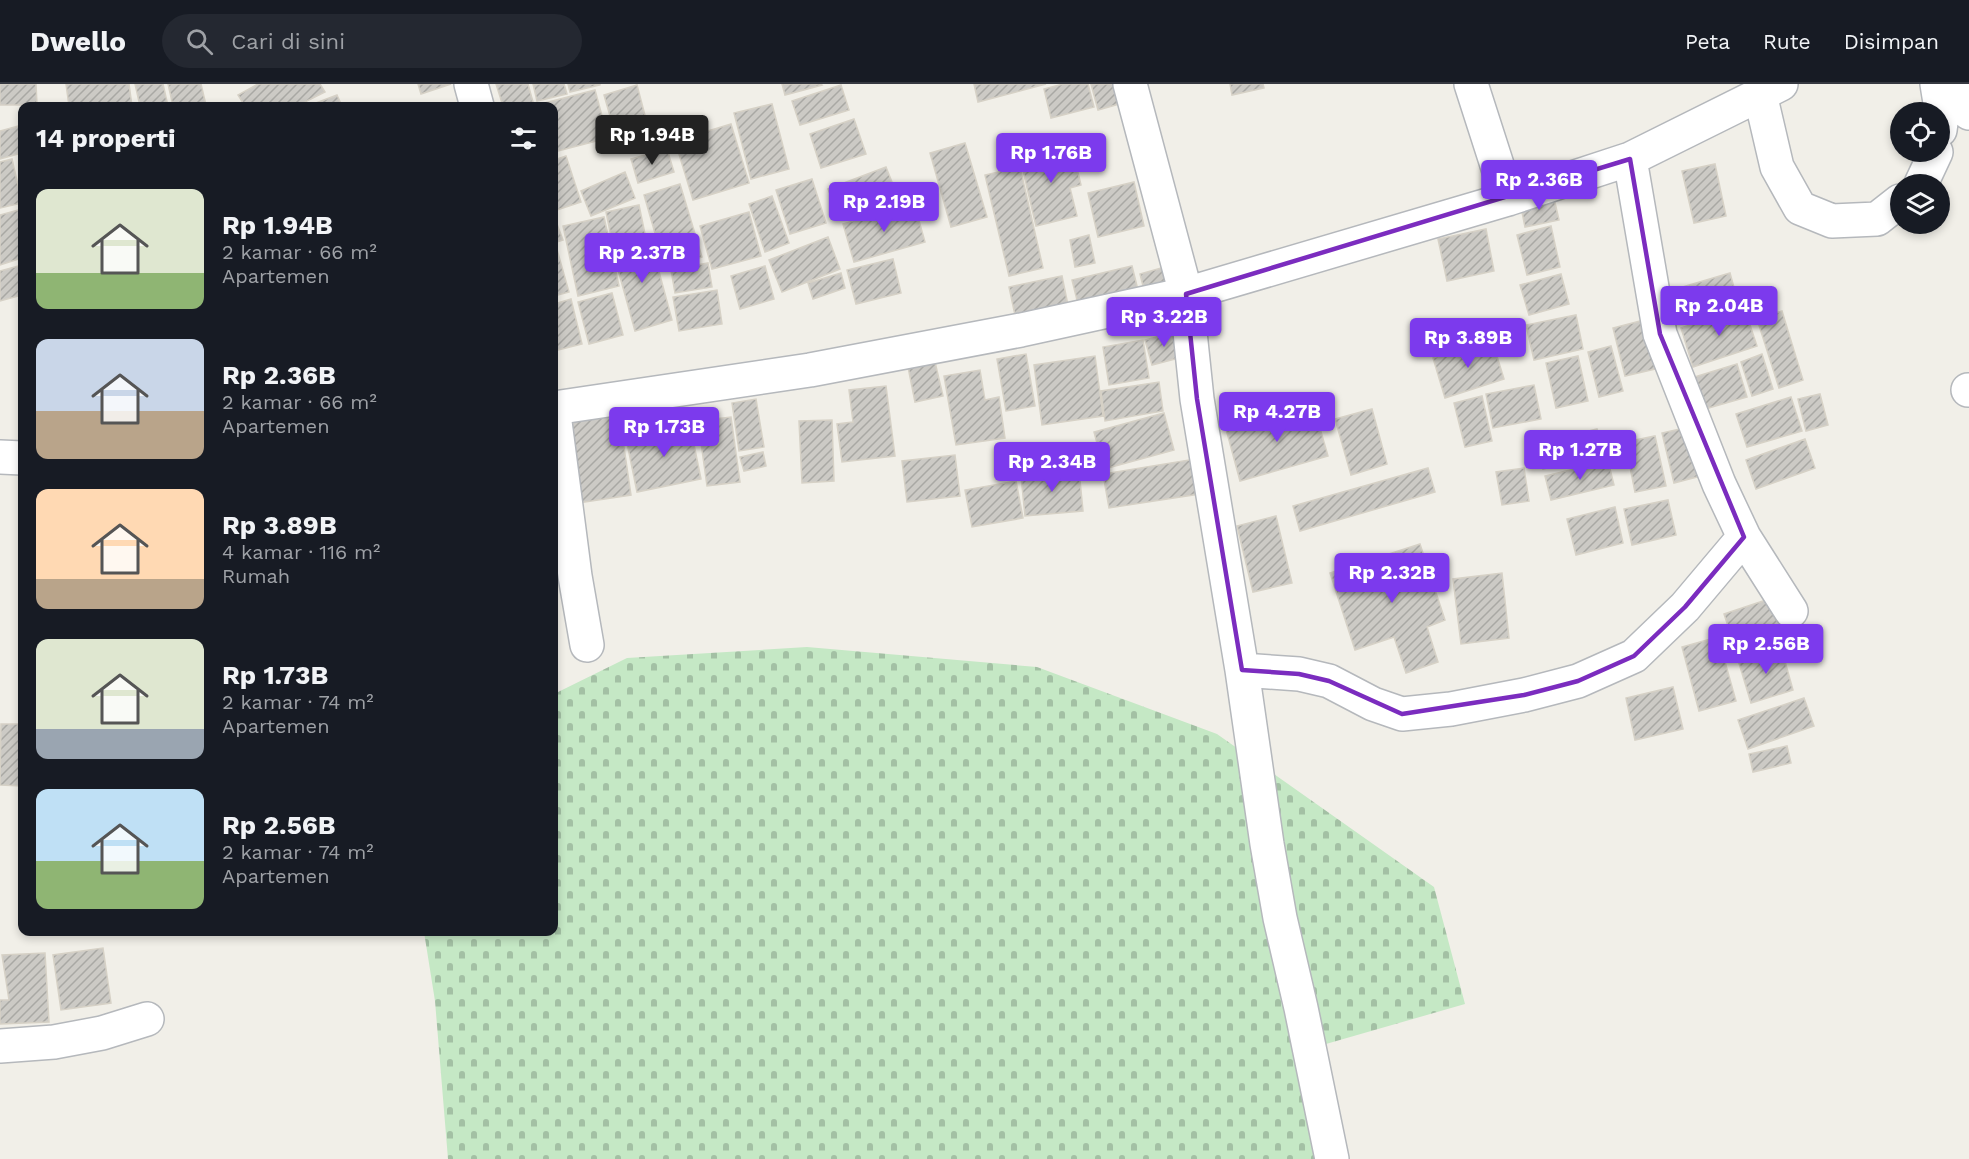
<!DOCTYPE html>
<html lang="id">
<meta charset="utf-8">
<style>
:root{--surface:#171b24;--page:#242831;--text:#f1f3f6;--muted:#9ea1a6;--line:#363941;--accent:#7c3aed}
body{margin:0;font-family:"Work Sans",sans-serif;background:var(--page);color:var(--text);height:100vh;display:flex;flex-direction:column;font-size:22px;white-space:nowrap}
*{box-sizing:border-box;margin:0}
p{font-size:20px;color:var(--muted)}
.icon{flex:none;width:33px;height:33px;fill:none;stroke:currentColor;stroke-width:2;stroke-linecap:round;stroke-linejoin:round}
.map{position:relative;flex:1;overflow:hidden}
.panel{position:absolute;left:18px;top:18px;width:540px;height:834px;display:flex;flex-direction:column;background:var(--surface);border-radius:12px;box-shadow:0 3px 9px #0003}
.panel>*{flex:none}
.buttons{position:absolute;left:1890px;top:18px;display:grid;gap:12px}
.buttons a{display:grid;place-items:center;width:60px;height:60px;border-radius:50%;background:var(--surface);box-shadow:0 3px 9px #0003;font-size:30px}
.price{position:absolute;translate:-50% -51px;padding:0 14px;border-radius:6px;background:var(--accent);color:#fff;font-size:20px;line-height:39px;filter:drop-shadow(0 2px 3px #0008)}
.price::after{content:'';position:absolute;left:50%;top:36px;width:18px;height:14px;margin-left:-9px;background:inherit;clip-path:polygon(0 0,100% 0,50% 100%)}
.price.on{background:#222;color:#fff}
ul{padding:0;list-style:none}
li{display:flex;align-items:center;gap:18px;height:150px;padding:0 18px}
li span{display:grid;place-items:center;flex:none;width:168px;height:120px;border-radius:12px;color:#555}
li>.icon{margin-inline-start:auto}
span .icon{width:72px;height:72px;fill:#fffc;stroke-width:1}
li b{font-size:26px}
h2{display:flex;justify-content:space-between;align-items:center;height:72px;padding:0 18px;font-size:26px}
header{display:flex;align-items:center;gap:36px;box-sizing:border-box;height:84px;padding:0 30px;background:var(--surface);border-bottom:2px solid var(--line)}
header strong{font-size:28px}
nav{display:flex;gap:33px;margin-inline-start:auto;font-size:21px}
.search{width:420px;height:54px;background:var(--page);display:flex;align-items:center;gap:15px;box-sizing:border-box;padding:0 21px;border-radius:33px;color:var(--muted);font-size:22px}
.map>svg:first-child{display:block}
.cemetery{fill:url(#cemetery-stones)}
.building{fill:url(#building-hatch);stroke:#d6d1c6;stroke-width:1.5}
.lines{fill:none;stroke-linecap:round;stroke-linejoin:round}
.minor-casing{stroke:#b5b8bc;stroke-width:36}
.minor{stroke:#fff;stroke-width:33}
.marked{fill:none;stroke:#7b2cbf;stroke-width:4.5;stroke-linejoin:round}
</style>
<header>
<strong>Dwello</strong>
<div class="search"><svg class="icon" aria-label="search" viewBox="0 0 24 24"><circle cx="10" cy="10" r="6"/><path d="M15 15l6 6"/></svg>Cari di sini</div>
<nav><a>Peta</a><a>Rute</a><a>Disimpan</a></nav>
</header>
<div class="map">
<svg width="1969" height="1075" viewBox="0 0 1969 1075">
<defs>
<pattern id="cemetery-stones" width="16" height="16" patternUnits="userSpaceOnUse" patternTransform="scale(1.5)"><rect width="16" height="16" fill="#c5e8c5"/><path d="M2 7V4a2 2 0 0 1 4 0v3zM10 15v-3a2 2 0 0 1 4 0v3z" fill="#a3c0a4"/></pattern>
<pattern id="building-hatch" width="6" height="6" patternUnits="userSpaceOnUse" patternTransform="scale(1.5)"><rect width="6" height="6" fill="#cccac5"/><path d="M-1 1l2-2M0 6l6-6M5 7l2-2" fill="none" stroke="#a9a8a4"/></pattern>
</defs>
<rect width="100%" height="100%" fill="#f1efe8"/>
<path class="cemetery" d="M807 563 1037 583 1217 650 1434 803 1465 920 1319 962 1341 1075H448L435 917 424 848H554V610L627 574Z"/>
<path class="building" d="M0 0H36L37 21H0Z
M66 0H129L132 22H69Z
M135 0H163L168 22H140Z
M168 0H201L206 21 173 22Z
M258 0H320L325 8 297 22H245L238 11Z
M418 0H451L421 10Z
M496 0H528L533 18 516 22H503Z
M533 0H564L567 10 537 17Z
M568 0H600V1L570 8Z
M782 0H821L822 1 785 11Z
M974 0H1046L978 18Z
M1063 0H1088L1094 23 1051 34 1044 5Z
M1091 0H1126L1130 17 1098 26Z
M1230 0H1263L1264 4 1232 11Z
M637 1 652 58 620 67 604 11Z
M841 1 849 26 800 41 792 17Z
M595 6 608 54 554 68V22H533Z
M337 11 342 22H308Z
M772 20 789 85 751 95 734 29Z
M854 35 866 70 821 84 810 50Z
M731 40 749 99 693 116 675 57Z
M22 41V69L0 75V47Z
M965 59 987 133 951 143 930 69Z
M1071 60 1081 101 1070 104 1077 132 1036 142 1020 74Z
M667 65 674 88 638 99 631 75Z
M566 72 581 118 554 127V76Z
M12 75 22 119 0 124V78Z
M1715 80 1726 132 1694 139 1682 87Z
M886 83 898 113 840 135 828 105Z
M1020 83 1043 184 1009 192 985 91Z
M625 88 635 114 591 132 581 107Z
M812 95 826 139 790 150 776 106Z
M1134 98 1144 142 1098 153 1088 109Z
M680 100 702 173 665 184 644 111Z
M1553 110 1559 136 1525 143 1520 118Z
M772 112 789 159 765 168 749 120Z
M914 119 925 158 854 178 843 140Z
M639 121 645 150 612 157 606 128Z
M22 125V174L0 181V131Z
M749 128 761 172 712 185 700 142Z
M554 132 563 156 554 159Z
M604 133 619 202 578 212 563 142Z
M1551 142 1560 183 1527 191 1517 151Z
M1486 145 1494 187 1447 197 1438 155Z
M1089 151 1095 179 1075 183 1070 156Z
M828 153 840 185 782 208 769 176Z
M650 154 672 236 635 247 612 164Z
M556 162 569 208 554 212V163Z
M893 175 901 209 856 220 847 186Z
M708 179 712 203 675 209 671 186Z
M22 181V211L0 217V187Z
M765 182 774 215 740 225 731 192Z
M1132 182 1140 214 1080 228 1072 196Z
M1165 183 1169 199 1144 206 1140 190Z
M841 189 845 204 813 215 808 199Z
M1730 189 1738 218 1687 233 1679 204Z
M1561 190 1569 220 1529 231 1520 201Z
M1062 192 1069 226 1016 236 1009 203Z
M717 206 722 240 679 247 673 213Z
M612 209 623 251 589 260 578 218Z
M571 215 582 260 554 267V220Z
M1744 223 1757 262 1693 283 1681 244Z
M1782 227 1803 296 1779 304 1757 235Z
M1576 231 1583 265 1534 276 1526 241Z
M1648 235 1660 284 1625 292 1613 244Z
M1177 248 1183 273 1152 281 1145 256Z
M1143 256 1149 294 1109 301 1103 263Z
M1492 256 1504 295 1445 314 1433 274Z
M1611 262 1623 307 1599 313 1588 268Z
M1026 270 1035 322 1006 327 997 275Z
M1762 270 1773 305 1752 312 1741 278Z
M1095 272 1103 332 1042 341 1034 281Z
M1578 272 1588 317 1556 324 1546 279Z
M935 278 943 312 915 318 908 283Z
M1737 280 1747 313 1698 327 1688 295Z
M980 286 985 316 999 313 1005 354 956 361 944 292Z
M1159 298 1163 327 1105 337 1101 307Z
M1534 301 1541 335 1493 344 1486 310Z
M886 302 895 372 842 378 837 340 853 338 849 306Z
M1820 310 1828 341 1806 347 1798 315Z
M1482 312 1492 357 1465 363 1454 319Z
M1791 313 1802 347 1747 363 1736 330Z
M756 315 764 363 739 367 732 319Z
M1313 320 1328 372 1240 397 1226 345Z
M1372 325 1387 380 1351 391 1335 335Z
M619 329 631 411 572 420 560 337Z
M1164 329 1174 366 1104 385 1094 348Z
M731 333 740 398 707 402 698 337Z
M832 336 834 397 802 399 799 337Z
M690 341 701 395 637 408 626 354Z
M1689 343 1701 392 1674 399 1662 349Z
M1597 345 1603 370 1543 385 1537 360Z
M1655 352 1666 402 1635 408 1625 358Z
M1805 355 1815 384 1756 405 1746 376Z
M763 368 766 382 744 387 740 373Z
M955 371 960 412 907 418 902 377Z
M1201 374 1206 409 1109 424 1103 390Z
M1608 377 1614 401 1551 416 1545 392Z
M1428 384 1435 408 1300 447 1293 422Z
M1524 384 1529 417 1502 421 1496 388Z
M1079 386 1083 427 1025 432 1021 392Z
M1016 397 1023 434 972 443 965 406Z
M1668 416 1676 451 1632 461 1624 425Z
M1615 423 1623 459 1576 471 1567 435Z
M1276 432 1292 499 1253 508 1237 442Z
M1420 460 1445 536 1427 543 1438 578 1406 589 1394 553 1355 566 1330 489Z
M1502 489 1509 554 1461 560 1453 495Z
M19 495H22V542Z
M1775 513 1787 550 1736 566 1724 530Z
M19 550H22V630H21Z
M1718 553 1736 617 1699 627 1682 563Z
M1781 563 1793 606 1751 619 1738 576Z
M1673 603 1683 645 1635 656 1626 614Z
M1804 614 1814 642 1748 665 1738 636Z
M1 640H22V702L0 701Z
M1787 662 1791 679 1753 688 1749 670Z
M103 864 111 919 61 926 53 871Z
M45 869 49 938 0 940V916H9L2 871Z"/>
<g class="lines">
<defs>
<path id="minor" d="M471 0 477 22
M1130 0 1186 210 1197 315 1242 586 1267 760 1280 834 1301 924 1332 1075
M1471 0 1508 115
M1937 0 1942 31 1940 46
M1963 0 1969 29
M1760 10 1777 83 1800 124 1832 137 1877 135 1900 117
M1630 75 1660 250 1719 400 1744 453 1791 527
M1921 100 1936 68
M1968 306H1969
M554 324 810 286 1021 246 1186 210 1508 115 1630 75 1781 0
M554 330 575 492 587 561
M0 373 22 374
M1242 586 1299 590 1329 597 1373 620 1402 630 1451 625 1524 611 1578 597 1634 572 1685 523 1744 453
M0 962 54 958 102 949 147 935"/>
</defs>
<use href="#minor" class="minor-casing"/>
<use href="#minor" class="minor"/>
</g>
<path class="marked" d="M1630 75 1660 250 1744 453 1685 523 1634 572 1578 597 1524 611 1402 630 1329 597 1299 590 1242 586 1197 315 1186 210Z"/>
</svg>
<div class="buttons">
<a><svg class="icon" aria-label="locate" viewBox="0 0 24 24"><circle cx="12" cy="12" r="6"/><path d="M12 2v4M12 18v4M2 12h4M18 12h4"/></svg></a>
<a><svg class="icon" aria-label="layers" viewBox="0 0 24 24"><path d="M12 4l9 5-9 5-9-5zM3 14l9 5 9-5"/></svg></a>
</div>
<b class="price on" style="left:652px;top:82px">Rp 1.94B</b>
<b class="price" style="left:1051px;top:100px">Rp 1.76B</b>
<b class="price" style="left:1539px;top:127px">Rp 2.36B</b>
<b class="price" style="left:884px;top:149px">Rp 2.19B</b>
<b class="price" style="left:642px;top:200px">Rp 2.37B</b>
<b class="price" style="left:1719px;top:253px">Rp 2.04B</b>
<b class="price" style="left:1164px;top:264px">Rp 3.22B</b>
<b class="price" style="left:1468px;top:285px">Rp 3.89B</b>
<b class="price" style="left:1277px;top:359px">Rp 4.27B</b>
<b class="price" style="left:664px;top:374px">Rp 1.73B</b>
<b class="price" style="left:1580px;top:397px">Rp 1.27B</b>
<b class="price" style="left:1052px;top:409px">Rp 2.34B</b>
<b class="price" style="left:1392px;top:520px">Rp 2.32B</b>
<b class="price" style="left:1766px;top:591px">Rp 2.56B</b>
<section class="panel">
<h2>14 properti<svg class="icon" aria-label="filters" viewBox="0 0 24 24"><path d="M4 7h16M4 17h16"/><circle cx="9" cy="7" r="2"/><circle cx="15" cy="17" r="2"/></svg></h2>
<ul>
<li><span style="background:linear-gradient(#dfe7d0 70%,#8fb573 0)"><svg class="icon" aria-label="home" viewBox="0 0 24 24"><path d="M3 11l9-7 9 7M6 9v11h12V9"/></svg></span><div><b>Rp 1.94B</b><p>2 kamar · 66 m²</p><p>Apartemen</p></div></li>
<li><span style="background:linear-gradient(#c9d6e8 60%,#b9a48a 0)"><svg class="icon" aria-label="home" viewBox="0 0 24 24"><path d="M3 11l9-7 9 7M6 9v11h12V9"/></svg></span><div><b>Rp 2.36B</b><p>2 kamar · 66 m²</p><p>Apartemen</p></div></li>
<li><span style="background:linear-gradient(#ffd9b3 75%,#b9a48a 0)"><svg class="icon" aria-label="home" viewBox="0 0 24 24"><path d="M3 11l9-7 9 7M6 9v11h12V9"/></svg></span><div><b>Rp 3.89B</b><p>4 kamar · 116 m²</p><p>Rumah</p></div></li>
<li><span style="background:linear-gradient(#dfe7d0 75%,#9aa5b1 0)"><svg class="icon" aria-label="home" viewBox="0 0 24 24"><path d="M3 11l9-7 9 7M6 9v11h12V9"/></svg></span><div><b>Rp 1.73B</b><p>2 kamar · 74 m²</p><p>Apartemen</p></div></li>
<li><span style="background:linear-gradient(#bfe0f5 60%,#8fb573 0)"><svg class="icon" aria-label="home" viewBox="0 0 24 24"><path d="M3 11l9-7 9 7M6 9v11h12V9"/></svg></span><div><b>Rp 2.56B</b><p>2 kamar · 74 m²</p><p>Apartemen</p></div></li>
</ul>
</section>
</div>
